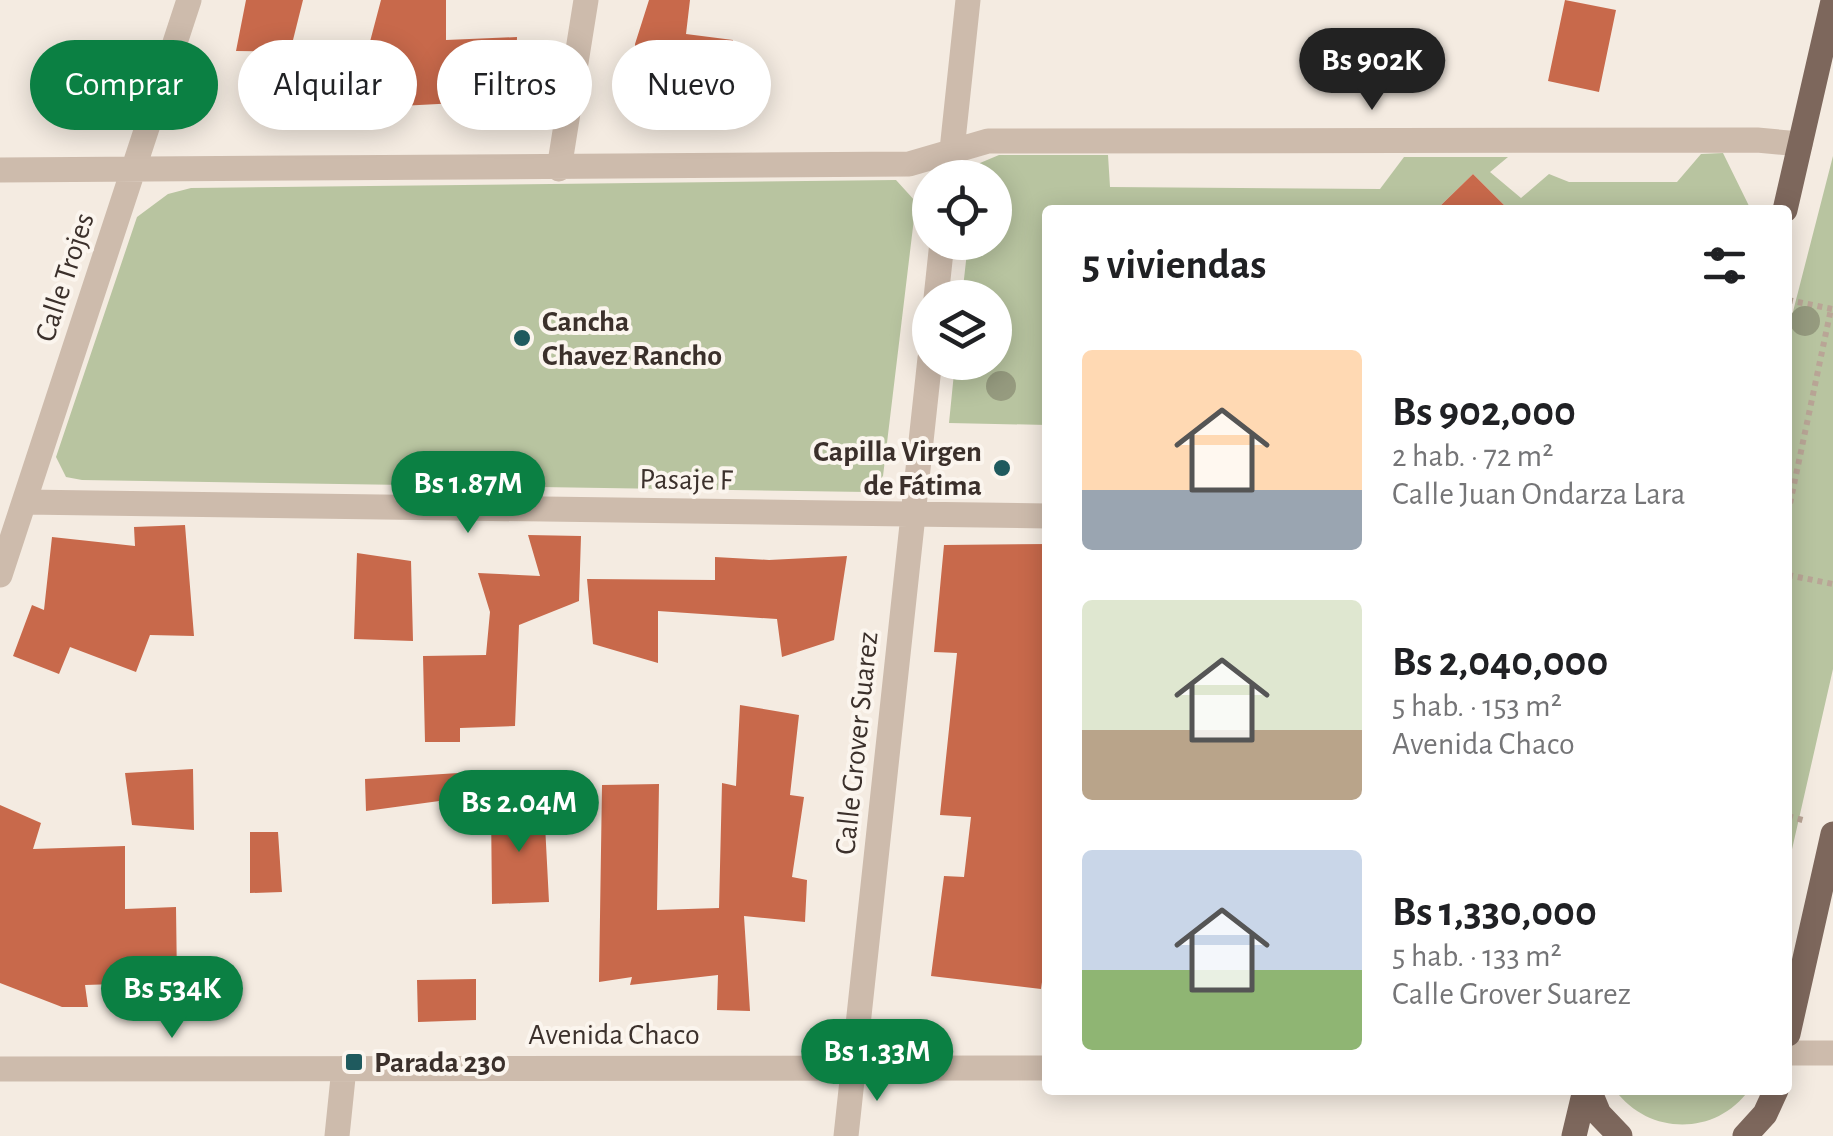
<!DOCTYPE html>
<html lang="es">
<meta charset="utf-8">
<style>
:root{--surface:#fff;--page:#f6f6f6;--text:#202124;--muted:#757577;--accent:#0b8043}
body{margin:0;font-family:"Alegreya Sans",sans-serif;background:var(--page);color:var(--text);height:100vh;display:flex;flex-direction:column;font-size:38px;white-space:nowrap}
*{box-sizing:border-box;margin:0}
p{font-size:32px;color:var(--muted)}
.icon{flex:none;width:55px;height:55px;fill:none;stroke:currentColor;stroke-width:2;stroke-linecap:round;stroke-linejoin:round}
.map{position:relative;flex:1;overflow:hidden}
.side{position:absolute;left:1042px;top:205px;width:750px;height:890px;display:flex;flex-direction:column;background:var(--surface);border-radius:10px;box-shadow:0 5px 25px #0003}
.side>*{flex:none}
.hud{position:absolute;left:30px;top:40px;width:862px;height:90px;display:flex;gap:20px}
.tools{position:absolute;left:912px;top:160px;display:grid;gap:20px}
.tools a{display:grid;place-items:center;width:100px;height:100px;border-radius:50%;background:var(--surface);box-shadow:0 5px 25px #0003;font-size:50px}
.price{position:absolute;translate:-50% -85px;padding:0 22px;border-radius:35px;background:var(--accent);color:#fff;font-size:32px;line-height:65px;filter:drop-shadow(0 2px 5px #0008)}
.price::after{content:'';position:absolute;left:50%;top:60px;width:30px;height:22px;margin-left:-15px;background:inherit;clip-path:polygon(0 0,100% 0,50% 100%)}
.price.current{background:#222;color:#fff}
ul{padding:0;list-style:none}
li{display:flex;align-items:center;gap:30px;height:250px;padding:0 40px}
li span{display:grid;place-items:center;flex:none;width:280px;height:200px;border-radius:10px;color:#555}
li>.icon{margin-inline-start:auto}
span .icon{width:120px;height:120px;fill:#fffc;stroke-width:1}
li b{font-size:42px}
h2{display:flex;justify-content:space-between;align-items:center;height:120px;padding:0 40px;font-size:42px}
.pill{padding:0 35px;border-radius:45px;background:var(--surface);box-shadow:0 5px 25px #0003;font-size:35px;line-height:90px}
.pill.current{background:var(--accent);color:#fff}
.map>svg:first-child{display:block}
.green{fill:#b8c4a0}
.building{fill:#c8694b}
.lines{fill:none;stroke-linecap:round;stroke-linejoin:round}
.path{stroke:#b9a596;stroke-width:6;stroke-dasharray:5 5;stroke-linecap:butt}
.minor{stroke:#cdbbac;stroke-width:25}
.major{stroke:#7d675c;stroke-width:25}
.tree{fill:#969b7f}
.poi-dot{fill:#1f5a5e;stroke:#fbf5ee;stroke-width:4}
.labels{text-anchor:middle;stroke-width:8;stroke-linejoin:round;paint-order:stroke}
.street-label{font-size:30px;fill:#3b302b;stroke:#fbf5ee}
.poi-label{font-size:30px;font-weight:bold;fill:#3b302b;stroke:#fbf5ee;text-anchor:start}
</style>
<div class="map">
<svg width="1833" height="1136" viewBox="0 0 1833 1136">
<rect width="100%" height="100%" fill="#f4ebe1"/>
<path class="green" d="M1723 153 1751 210H1509L1473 174 1436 210H1048L1047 425 949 423 955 363 995 362V298L962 297 968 243 995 242V178L975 177 980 163 999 155H1108L1110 187 1380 189 1404 157H1508L1490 172 1521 198 1549 174 1569 182H1677L1701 154Z
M1833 156V669L1788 867V331Z
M896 180 916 202 883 476 868 492 82 480 66 477 56 457 137 217 168 194 191 188Z
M1615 1090H1749C1716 1136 1649 1136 1615 1090Z"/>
<path class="building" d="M246 0H303L290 52 236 51Z
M381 0H446V40L517 37 515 100 400 106V101L284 98 290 52 367 53Z
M649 0H690L686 34 733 40 731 95 683 93 637 102 635 44Z
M1565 0 1616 10 1599 92 1548 81Z
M1473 174 1509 210H1436Z
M185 525 194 636 150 635 136 672 70 647 59 674 13 656 32 605 44 610 52 537 135 546 134 527Z
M528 535 581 536 579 601 519 625 515 726 460 728V742H425L423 656 486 655 490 612 478 573 540 576Z
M1048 544V940L1041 989 931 976 944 876 964 877 971 817 940 815 957 653 934 652 944 545Z
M357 553 411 561 413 641 354 639Z
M847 556 834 640 782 657 777 619 658 611V663L593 644 587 579 715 580V557L769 560Z
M740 705 799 715 790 795 804 797 792 877 807 880 805 922 744 916 750 1011 717 1010 718 975 630 985 632 977 599 982 602 785 659 784 657 910 719 908 722 783 736 786Z
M193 769 194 830 132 825 125 773Z
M474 772 476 796 366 811 365 779Z
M0 805 41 823 33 849 125 846V909L176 907 177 982 85 985 88 1007H62L0 983Z
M544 805 549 902 492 904 491 807Z
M250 832H278L282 892 250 893Z
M476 979V1020L418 1022 417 980Z"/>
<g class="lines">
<path class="path" d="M1788 300 1832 309
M1788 513 1831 309
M1788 575 1833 584
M1788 816 1806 821"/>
<path class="minor" d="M559 169 586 0
M0 170 909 164 988 141 1757 140 1800 144
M949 178 968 0
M936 298 942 242
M24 502 1048 516
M0 575 189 0
M1788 1053H1833
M0 1069 1048 1068
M337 1136 344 1068
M846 1136 930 358"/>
<path class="major" d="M1785 210 1833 1
M1788 1034 1833 834
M1589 1090 1599 1114 1620 1136
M1574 1136 1585 1090
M1745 1136 1765 1114 1776 1090"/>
</g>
<g class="tree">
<circle cx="1805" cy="321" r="15"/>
<circle cx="1001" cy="386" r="15"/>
</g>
<g class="poi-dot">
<circle cx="522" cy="338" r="10"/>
<circle cx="1002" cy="468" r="10"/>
<rect x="344" y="1052" width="20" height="20" rx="5"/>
</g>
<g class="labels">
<g class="street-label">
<text transform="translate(64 277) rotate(-72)" y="10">Calle Trojes</text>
<text transform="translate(686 479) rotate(1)" y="10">Pasaje F</text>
<text transform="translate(856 743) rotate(-84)" y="10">Calle Grover Suarez</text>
<text x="614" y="1044">Avenida Chaco</text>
</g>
<g class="poi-label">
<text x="542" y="331">Cancha<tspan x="542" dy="34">Chavez Rancho</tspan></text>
<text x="982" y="461" text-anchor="end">Capilla Virgen<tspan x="982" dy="34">de Fátima</tspan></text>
<text x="374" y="1072">Parada 230</text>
</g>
</g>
</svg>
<div class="tools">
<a><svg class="icon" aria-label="locate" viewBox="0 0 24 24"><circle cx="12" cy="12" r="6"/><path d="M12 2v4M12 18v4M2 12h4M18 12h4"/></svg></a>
<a><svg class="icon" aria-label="layers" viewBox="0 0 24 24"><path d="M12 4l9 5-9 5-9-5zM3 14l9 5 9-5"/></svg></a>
</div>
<b class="price current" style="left:1372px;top:113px">Bs 902K</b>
<b class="price" style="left:468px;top:536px">Bs 1.87M</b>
<b class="price" style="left:519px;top:855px">Bs 2.04M</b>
<b class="price" style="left:172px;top:1041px">Bs 534K</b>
<b class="price" style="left:877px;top:1104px">Bs 1.33M</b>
<div class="hud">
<a class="pill current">Comprar</a>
<a class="pill">Alquilar</a>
<a class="pill">Filtros</a>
<a class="pill">Nuevo</a>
</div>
<section class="side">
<h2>5 viviendas<svg class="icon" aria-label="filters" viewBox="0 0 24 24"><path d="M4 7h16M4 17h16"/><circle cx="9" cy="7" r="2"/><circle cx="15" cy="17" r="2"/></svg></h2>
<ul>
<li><span style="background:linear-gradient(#ffd9b3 70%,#9aa5b1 0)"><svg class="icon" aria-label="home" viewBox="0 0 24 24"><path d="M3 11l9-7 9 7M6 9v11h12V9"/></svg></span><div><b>Bs 902,000</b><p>2 hab. · 72 m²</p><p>Calle Juan Ondarza Lara</p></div></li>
<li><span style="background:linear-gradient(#dfe7d0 65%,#b9a48a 0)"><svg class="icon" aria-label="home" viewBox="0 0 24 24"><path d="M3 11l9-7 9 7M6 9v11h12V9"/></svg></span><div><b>Bs 2,040,000</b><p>5 hab. · 153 m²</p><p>Avenida Chaco</p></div></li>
<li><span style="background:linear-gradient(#c9d6e8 60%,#8fb573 0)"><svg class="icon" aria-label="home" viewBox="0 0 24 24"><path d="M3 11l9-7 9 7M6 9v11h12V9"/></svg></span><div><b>Bs 1,330,000</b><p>5 hab. · 133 m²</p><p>Calle Grover Suarez</p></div></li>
</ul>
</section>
</div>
